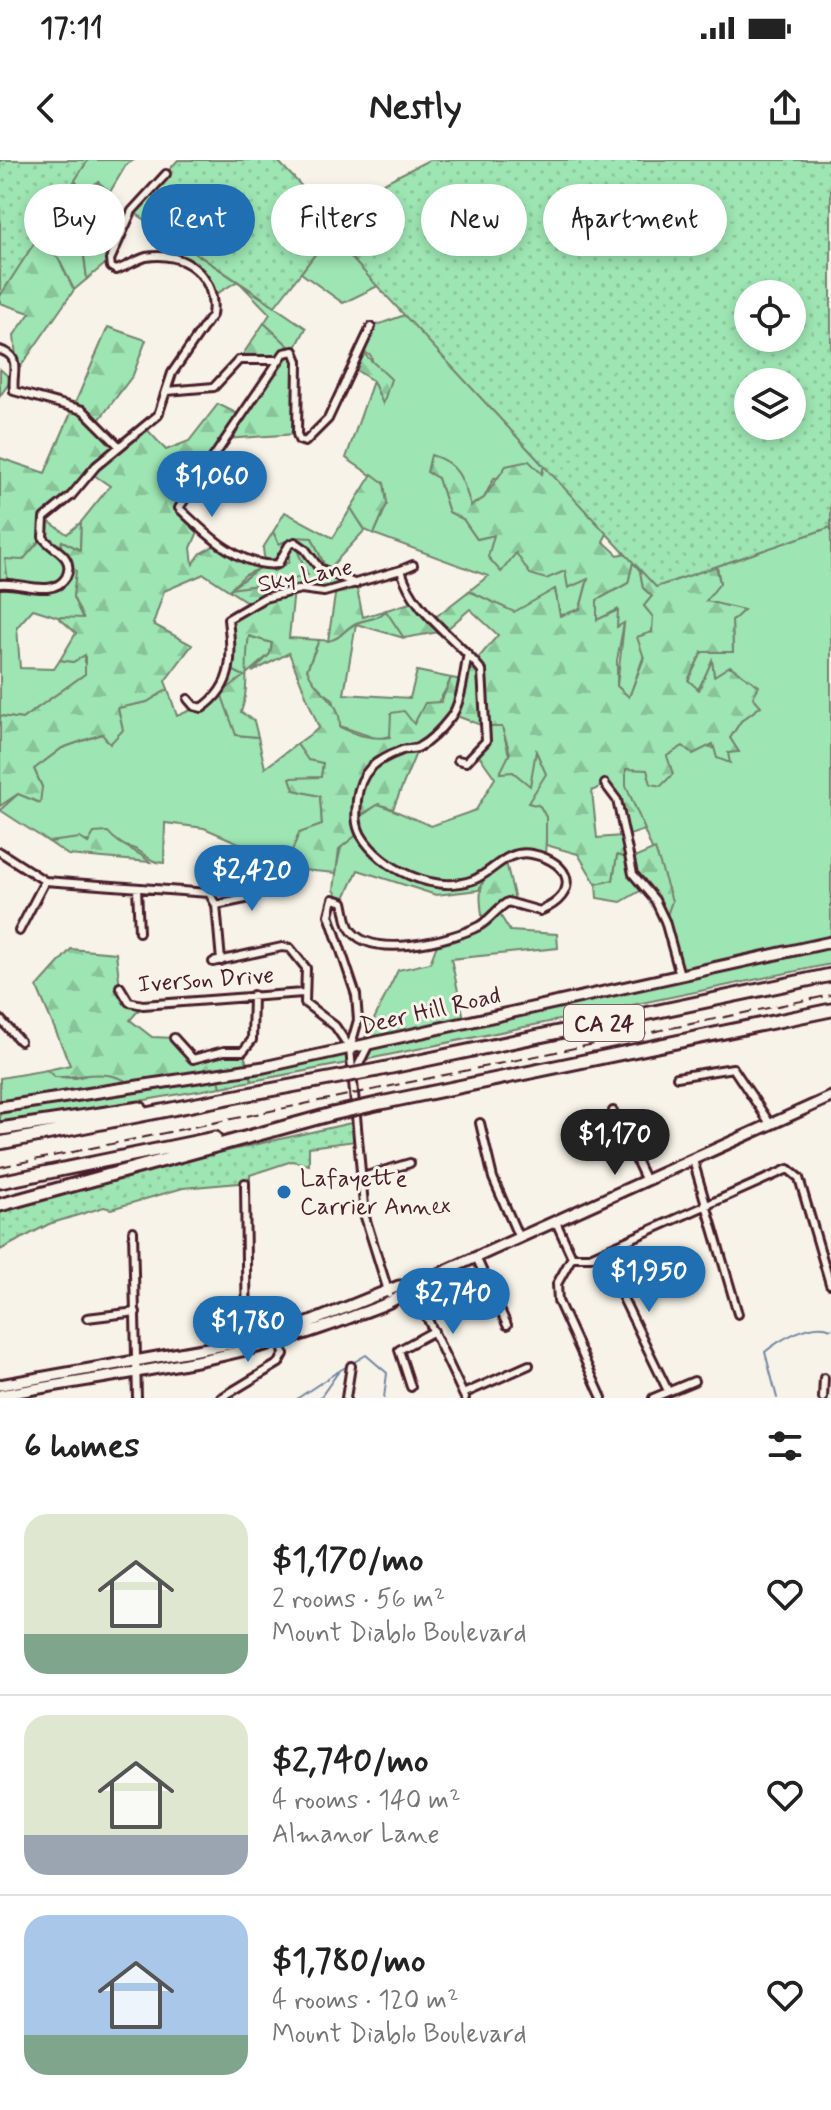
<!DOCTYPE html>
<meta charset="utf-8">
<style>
:root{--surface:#fff;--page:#f6f6f6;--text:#222;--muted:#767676;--line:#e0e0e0;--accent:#1f6fb2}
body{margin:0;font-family:Mynerve,sans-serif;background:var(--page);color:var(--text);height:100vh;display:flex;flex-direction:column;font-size:30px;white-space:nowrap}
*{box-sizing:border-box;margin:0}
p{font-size:26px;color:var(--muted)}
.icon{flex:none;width:44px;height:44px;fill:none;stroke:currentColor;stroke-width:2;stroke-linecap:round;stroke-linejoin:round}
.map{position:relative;height:1238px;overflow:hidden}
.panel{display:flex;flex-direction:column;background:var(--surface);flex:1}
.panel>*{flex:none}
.guide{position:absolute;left:24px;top:24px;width:784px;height:72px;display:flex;gap:16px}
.buttons{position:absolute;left:734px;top:120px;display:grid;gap:16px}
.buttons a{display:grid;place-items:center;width:72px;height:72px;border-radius:50%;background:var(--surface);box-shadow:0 4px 12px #0003;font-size:40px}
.price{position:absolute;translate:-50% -68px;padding:0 18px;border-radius:28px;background:var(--accent);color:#fff;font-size:26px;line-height:52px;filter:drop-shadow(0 2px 4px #0008)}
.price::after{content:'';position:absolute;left:50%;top:48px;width:24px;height:18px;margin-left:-12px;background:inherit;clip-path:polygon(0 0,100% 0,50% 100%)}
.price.selected{background:#222;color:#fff}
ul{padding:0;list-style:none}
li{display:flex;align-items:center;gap:24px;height:200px;padding:0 24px}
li+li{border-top:2px solid var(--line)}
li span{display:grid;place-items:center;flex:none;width:224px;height:160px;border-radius:24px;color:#555}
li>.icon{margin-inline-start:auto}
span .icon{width:96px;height:96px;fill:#fffc;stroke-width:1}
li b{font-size:34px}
h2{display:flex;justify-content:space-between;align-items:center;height:96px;padding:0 24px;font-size:34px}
.pill{padding:0 28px;border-radius:36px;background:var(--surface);box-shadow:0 4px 12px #0003;font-size:28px;line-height:72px}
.pill.selected{background:var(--accent);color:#fff}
.status{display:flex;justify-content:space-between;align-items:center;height:56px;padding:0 40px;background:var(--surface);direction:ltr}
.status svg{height:22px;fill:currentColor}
header{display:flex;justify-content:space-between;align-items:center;height:104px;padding:0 24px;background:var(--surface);font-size:36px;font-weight:700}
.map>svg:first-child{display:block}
.grass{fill:#9de5b2;stroke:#74826e;stroke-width:2}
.forest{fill:url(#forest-firs);stroke:#74826e;stroke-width:2;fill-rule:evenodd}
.park{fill:url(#park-dots);stroke:#74826e;stroke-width:2;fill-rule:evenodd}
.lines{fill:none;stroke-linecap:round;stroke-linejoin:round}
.stream{stroke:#7386a1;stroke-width:2}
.street-casing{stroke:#4a1f2b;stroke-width:12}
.secondary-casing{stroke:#4a1f2b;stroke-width:15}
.highway-casing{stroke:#4a1f2b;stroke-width:17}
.street{stroke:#f7f3e8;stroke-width:6}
.secondary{stroke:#f7f3e8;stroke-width:9}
.highway{stroke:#f7f3e8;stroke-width:11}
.rail{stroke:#4a1f2b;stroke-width:2;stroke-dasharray:12 6;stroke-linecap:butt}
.highway-bridge-casing{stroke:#4a1f2b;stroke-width:17;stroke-linecap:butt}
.highway-bridge{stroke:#f7f3e8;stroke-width:11}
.poi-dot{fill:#1f6fb2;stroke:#f7f3e8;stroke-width:3}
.labels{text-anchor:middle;stroke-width:6;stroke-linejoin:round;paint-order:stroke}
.shield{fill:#f7f3e8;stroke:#7e5f64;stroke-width:2}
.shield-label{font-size:22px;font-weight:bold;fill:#4a1f2b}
.street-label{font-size:24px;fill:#4a1f2b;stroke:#f7f3e8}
.poi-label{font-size:24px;fill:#4a1f2b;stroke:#f7f3e8;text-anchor:start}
</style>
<div class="status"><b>17:11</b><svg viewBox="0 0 49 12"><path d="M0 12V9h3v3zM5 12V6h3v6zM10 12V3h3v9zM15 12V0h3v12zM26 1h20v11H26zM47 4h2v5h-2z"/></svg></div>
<header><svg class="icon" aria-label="back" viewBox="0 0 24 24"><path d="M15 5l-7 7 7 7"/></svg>Nestly<svg class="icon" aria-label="share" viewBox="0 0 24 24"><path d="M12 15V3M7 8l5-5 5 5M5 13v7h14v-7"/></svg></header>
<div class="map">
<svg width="831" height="1238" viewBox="0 0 831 1238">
<defs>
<pattern id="forest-firs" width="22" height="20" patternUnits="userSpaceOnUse" patternTransform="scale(2)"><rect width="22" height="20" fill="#9de5b2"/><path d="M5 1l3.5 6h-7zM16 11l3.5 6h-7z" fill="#89c499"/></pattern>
<pattern id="park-dots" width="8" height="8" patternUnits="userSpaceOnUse" patternTransform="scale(2)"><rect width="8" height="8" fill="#9de5b2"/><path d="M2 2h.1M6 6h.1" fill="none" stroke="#89c499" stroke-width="1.8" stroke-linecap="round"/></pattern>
</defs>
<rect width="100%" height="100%" fill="#f7f3e8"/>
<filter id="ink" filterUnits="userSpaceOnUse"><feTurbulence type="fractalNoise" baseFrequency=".0125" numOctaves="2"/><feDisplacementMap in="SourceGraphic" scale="16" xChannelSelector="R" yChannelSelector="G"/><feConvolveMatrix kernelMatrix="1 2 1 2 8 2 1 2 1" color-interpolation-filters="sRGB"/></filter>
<g filter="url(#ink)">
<path class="grass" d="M88 0H134L126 5 110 32 98 22 84 33 74 21Z
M54 53C69 62 79 73 96 82L84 96 87 119 74 130 58 98 35 81Z
M330 74 378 126 343 143 301 113Z
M170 76 306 168 294 191 264 163 270 154 238 121 211 137 195 106 170 97Z
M405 155 544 306 542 314 494 318 484 338 470 346 438 318 449 352 463 359 477 379 494 375 502 411 516 392 588 418 580 449 560 456 555 429 514 453 469 431 488 416 374 374 387 344 384 324 346 298 373 221 383 243 371 196 361 190 371 167Z
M351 348 365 370 327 411 312 378 279 384 273 372 285 352 333 378Z
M44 358 67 374 81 362 80 390 62 381 59 392 77 411 73 437 83 459 58 457 33 449 17 467 20 508 54 509 60 500 73 502 86 494 85 514 22 559 0 556V425L5 399Z
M831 367V804L364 900 368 885 361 886 398 810 430 803 440 777 475 768 497 750 510 771 557 774 558 788 451 799 465 863 680 815 665 761 662 714 626 626V608C661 611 655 595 683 586 704 580 719 593 738 592L730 578 741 561 760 546 714 516 712 502 698 530 688 521 702 492H733L732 461 743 450 705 441 720 423 717 406Z
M295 382 309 415 281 422 268 419 258 425 229 430Z
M633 402 640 410 643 428 652 436 644 446 653 456 652 472 629 538 617 526 624 464 617 468V450L596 461 597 440 628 423Z
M386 450 404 478 356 464 344 534 410 538 417 511 451 518C439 550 412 573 378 579L340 566 333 539 313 525 307 510 319 480C342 482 338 473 355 464 368 457 372 463 386 450Z
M248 476 272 483 270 494 244 516 236 575 258 577 265 608 297 584 308 599 323 603 321 618 294 630 320 636 322 665 299 674 290 697 262 693 204 668 165 663 164 703C149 702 148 696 137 690 116 680 71 680 49 682L0 650 18 634 42 627 34 609 62 588 102 574 110 583 117 548 147 542 168 529 177 556 212 541 230 509 244 516Z
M502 566 513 612 530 625 535 590 547 614 539 630 540 646 547 657 545 698 522 693 487 711 479 730 436 735 358 710 343 742 334 730C339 688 341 667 379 644L431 666 476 650 495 618 478 594 486 581V567Z
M617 695 632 699 645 728 621 742 597 738 596 724 613 720Z
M350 888 351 897 347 903 252 921 249 910Z
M47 910 55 917 76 918 98 912 125 919 218 914 221 927 0 965V947L27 941H0V918Z"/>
<path class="forest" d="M0 0H61L83 32 98 22 110 32 99 49 126 64 110 100 87 119 84 95 95 82C58 62 33 27 0 0Z
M29 71 35 81 58 98 74 130 0 236V209L11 219 16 199 14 175 30 153 0 143V136Z
M264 163 294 191 298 201 297 274 225 279 179 348 200 367 191 388 193 404 201 393 221 382 253 403 265 405 263 388 273 372 279 384 295 377 312 378 327 411 356 424 363 457 417 441 433 459 469 431 514 452 555 429 560 456 580 449 588 419 568 428 565 411 546 419 530 414 516 393 501 412 488 397 494 375 477 379 463 359 449 352 438 318 427 312 431 295C459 303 463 320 471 346L484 338 506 306 529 301 542 314 544 306 555 299 553 289 574 256 583 260 584 271 594 282 608 274 613 283H628V296L609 301 596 295 589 315V338L582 346H603L607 374 603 381 618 395 639 390 626 346 628 322 646 307H657L679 298 680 281 727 262 736 269V289L686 368 700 382C730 377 755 352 784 352V374C765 390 753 398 729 390L714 397 720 423 706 441 744 450 732 461 733 492H702L688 520 699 530 712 500 714 516 730 506 759 526 753 537 761 546 741 561 730 578 739 592 728 593 730 603 717 598 713 584 693 594 683 586 667 596 673 614 661 626 651 624 647 610 626 609V626L645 670 623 677 632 699 655 689 672 741 665 761C655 739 633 722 632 699L617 695 613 720 596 724 578 694 546 685V657L540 646 528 643 546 614 536 591 530 626 513 612 500 613 510 593 502 567H486L454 555 418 588 393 649 379 644 356 658 359 673 339 689 336 713 291 709 290 697 299 673 322 665 320 636 294 630 290 618 321 617 323 603 308 600 297 584 319 568 289 493 252 512 270 494 272 483 249 476C244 502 250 528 241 552L254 561 258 577 236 575 221 533 244 516 230 509 228 459 250 444 204 414 164 431 153 464 192 485 165 521 168 529 147 542 118 548 123 570 110 584 102 574 62 588 34 609 42 627 40 643 18 634 0 646V556L22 559 85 514V495L73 502 60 500 76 473 58 457 83 458 73 437 76 411 59 392 62 381 80 390 81 362 110 326 91 313 71 336 44 358 43 377 23 400 5 399 8 423 0 424V298L45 313 108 167 146 180 133 215 97 263 119 285 144 266 166 290 189 281 218 244 240 255 276 201 239 200ZM294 383 308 415 281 422 268 419 258 425 230 429 245 415 265 406 274 411 289 402V385ZM633 402 640 411 643 428 652 436 644 446 653 457 652 472 637 477 644 498 629 537 617 526V500L624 463 617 467 618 450 597 460V440L628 423ZM301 429 324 432 336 429 328 481C342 478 344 469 356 463 368 458 374 461 386 451L404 478 445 471 470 449 498 475 475 502 468 494 462 520 451 518 441 542 425 543 414 564 404 551 391 553 390 577C371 580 357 575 340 567 341 537 316 534 307 509L319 480 289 478 294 430ZM605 624 617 640 622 676 597 678 592 631Z
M360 190 391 219 383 244 373 221 351 207Z
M372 314 384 323 387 344 374 374 365 370 351 348Z
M108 672C120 687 136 689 150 702L68 695 49 682 80 678 88 683 94 673Z
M505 698 516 744 511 742 483 764C479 730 476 719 505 698Z
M71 789 116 793 120 827 129 842 143 845 130 860 152 877 174 878 193 899 243 891 252 921 221 927 218 915 135 927C109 906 84 918 55 917L47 910 70 905 37 827Z"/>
<path class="park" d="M0 0H88L0 136Z
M178 0H277L326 52 429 0H831V367L656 427 330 75 275 146 132 51ZM748 134H792V178H748ZM748 222H792V266H748Z
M351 963 356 981 309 987V1005L292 1001 250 1015V1022L183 1028 111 1049 104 1047 49 1064 0 1090V1051L214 994Z"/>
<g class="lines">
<path class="stream" d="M298 1238 337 1212
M320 1238 339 1211 366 1195 387 1213 384 1238
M777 1238 765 1192C779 1180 813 1160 831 1169"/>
<defs>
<path id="street" d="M0 190C23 197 11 212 14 231L83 250 119 286
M167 231 214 227 239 200H277
M401 410 413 405
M0 424C19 421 53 439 66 417 69 411 69 404 66 399 60 389 49 387 43 377L44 358 71 336 96 306 158 255 172 213 212 155C218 117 184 90 146 97 136 100 126 107 116 110L111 107 110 100 132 51 166 14
M356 424 319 408 305 389 295 382 289 385 278 404C241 409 204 372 179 348L284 193 294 191 298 201 297 274 299 280 305 282 328 259 371 167
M188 539 194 546 202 548C235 525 232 495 228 459L264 438 301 429 324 432 401 410C413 453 456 477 482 511L486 581 466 602 458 600
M605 624 617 640 633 714 655 740 665 761 680 815
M0 692 45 721 209 733 216 745 221 801
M137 728 139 772
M216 745 255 737 257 727
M19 771 45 721
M213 802 282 787 290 788 306 808 305 843 335 866 350 888
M120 827 129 842 143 845 303 833
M0 859 20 881
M174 878 193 899 224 891H243L252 880 253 835
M355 912 369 884
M677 917 733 908 771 965
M613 951 646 1021
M480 963 493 1018 519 1078
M693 1000 738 1154
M363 1017 410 1003
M245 1023 247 1183
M556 1062 572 1097 557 1124 558 1141 602 1238
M133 1071 137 1238
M601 1093 668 1231
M476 1097 507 1165
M572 1097H590L788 1009 799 1018 830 1124
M412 1126 465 1238
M389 1134 365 1057 350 888 358 860 356 835 329 755 333 739 343 742C345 750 346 760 349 767 368 802 452 780 479 766 490 760 497 748 508 742L540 751C581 734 572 702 532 694 505 689 494 712 473 720 434 734 381 709 361 675 355 664 356 653 357 640 360 611 375 600 402 590 407 588 415 590 419 587 430 581 443 567 450 558 462 544 464 511 468 494
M87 1158 136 1152
M411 1227 399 1190 434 1171
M463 1234 529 1205
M221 1238 279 1203 284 1194 281 1180
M346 1238 351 1206
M653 1238 694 1221
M823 1238 824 1218"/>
<path id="secondary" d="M0 947 264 907 831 782
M0 1225 247 1181 298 1167 399 1126H412
M0 1235C121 1213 244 1201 359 1154 378 1147 399 1141 412 1126L831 937"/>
<path id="highway" d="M377 910 831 815
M381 943 831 850
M0 969 140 948
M0 983 243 935
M0 1022 215 978
M0 1045 332 954"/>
</defs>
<use href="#street" class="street-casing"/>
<use href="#secondary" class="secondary-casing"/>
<use href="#highway" class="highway-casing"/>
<use href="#street" class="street"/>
<use href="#secondary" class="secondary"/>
<use href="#highway" class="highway"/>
<path class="rail" d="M0 1007 831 835"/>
<defs>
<path id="highway-bridge" d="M243 935 377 910
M332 954 381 943"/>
</defs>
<use href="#highway-bridge" class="highway-bridge-casing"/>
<use href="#highway-bridge" class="highway-bridge"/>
</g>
</g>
<circle class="poi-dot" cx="284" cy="1032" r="8"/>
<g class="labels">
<rect class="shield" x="564" y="845" width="80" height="36" rx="6"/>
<g class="shield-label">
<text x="604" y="871">CA 24</text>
</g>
<g class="street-label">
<text transform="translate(305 415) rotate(-11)" y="8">Sky Lane</text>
<text transform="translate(206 819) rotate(-4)" y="8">Iverson Drive</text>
<text transform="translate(430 850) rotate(-13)" y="8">Deer Hill Road</text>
</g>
<g class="poi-label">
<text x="300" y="1026">Lafayette<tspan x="300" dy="28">Carrier Annex</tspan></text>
</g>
</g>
</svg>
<div class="buttons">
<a><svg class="icon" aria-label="locate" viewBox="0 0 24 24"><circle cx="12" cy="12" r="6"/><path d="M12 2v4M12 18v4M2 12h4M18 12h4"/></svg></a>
<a><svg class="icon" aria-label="layers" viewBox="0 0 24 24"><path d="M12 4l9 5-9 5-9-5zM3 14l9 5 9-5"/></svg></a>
</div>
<b class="price" style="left:212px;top:359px">$1,060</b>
<b class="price" style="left:252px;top:753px">$2,420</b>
<b class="price selected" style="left:615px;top:1017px">$1,170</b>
<b class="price" style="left:649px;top:1154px">$1,950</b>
<b class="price" style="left:453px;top:1176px">$2,740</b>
<b class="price" style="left:248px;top:1204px">$1,780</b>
<div class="guide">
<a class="pill">Buy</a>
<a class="pill selected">Rent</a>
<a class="pill">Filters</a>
<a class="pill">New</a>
<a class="pill">Apartment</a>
</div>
</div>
<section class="panel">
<h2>6 homes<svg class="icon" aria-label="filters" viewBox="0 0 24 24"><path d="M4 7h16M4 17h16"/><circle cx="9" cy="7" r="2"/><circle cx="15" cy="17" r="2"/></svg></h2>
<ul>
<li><span style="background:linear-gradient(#dfe7d0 75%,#7fa58c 0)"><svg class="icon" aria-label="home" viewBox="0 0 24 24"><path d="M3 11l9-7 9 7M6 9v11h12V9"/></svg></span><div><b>$1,170/mo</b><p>2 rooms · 56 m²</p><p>Mount Diablo Boulevard</p></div><svg class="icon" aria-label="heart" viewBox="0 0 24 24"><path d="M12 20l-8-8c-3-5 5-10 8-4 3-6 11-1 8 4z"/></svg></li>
<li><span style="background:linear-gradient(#dfe7d0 75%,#9aa5b1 0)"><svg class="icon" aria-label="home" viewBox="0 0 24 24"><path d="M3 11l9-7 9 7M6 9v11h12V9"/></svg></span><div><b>$2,740/mo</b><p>4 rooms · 140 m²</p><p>Almanor Lane</p></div><svg class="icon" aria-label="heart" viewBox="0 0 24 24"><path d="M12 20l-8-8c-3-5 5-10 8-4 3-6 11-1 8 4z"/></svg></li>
<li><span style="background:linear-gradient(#a9c7e8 75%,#7fa58c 0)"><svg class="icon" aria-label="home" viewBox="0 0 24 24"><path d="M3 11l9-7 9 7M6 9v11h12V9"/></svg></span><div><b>$1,780/mo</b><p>4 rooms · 120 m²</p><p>Mount Diablo Boulevard</p></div><svg class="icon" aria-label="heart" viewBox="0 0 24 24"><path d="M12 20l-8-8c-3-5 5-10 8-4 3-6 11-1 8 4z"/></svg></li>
</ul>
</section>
